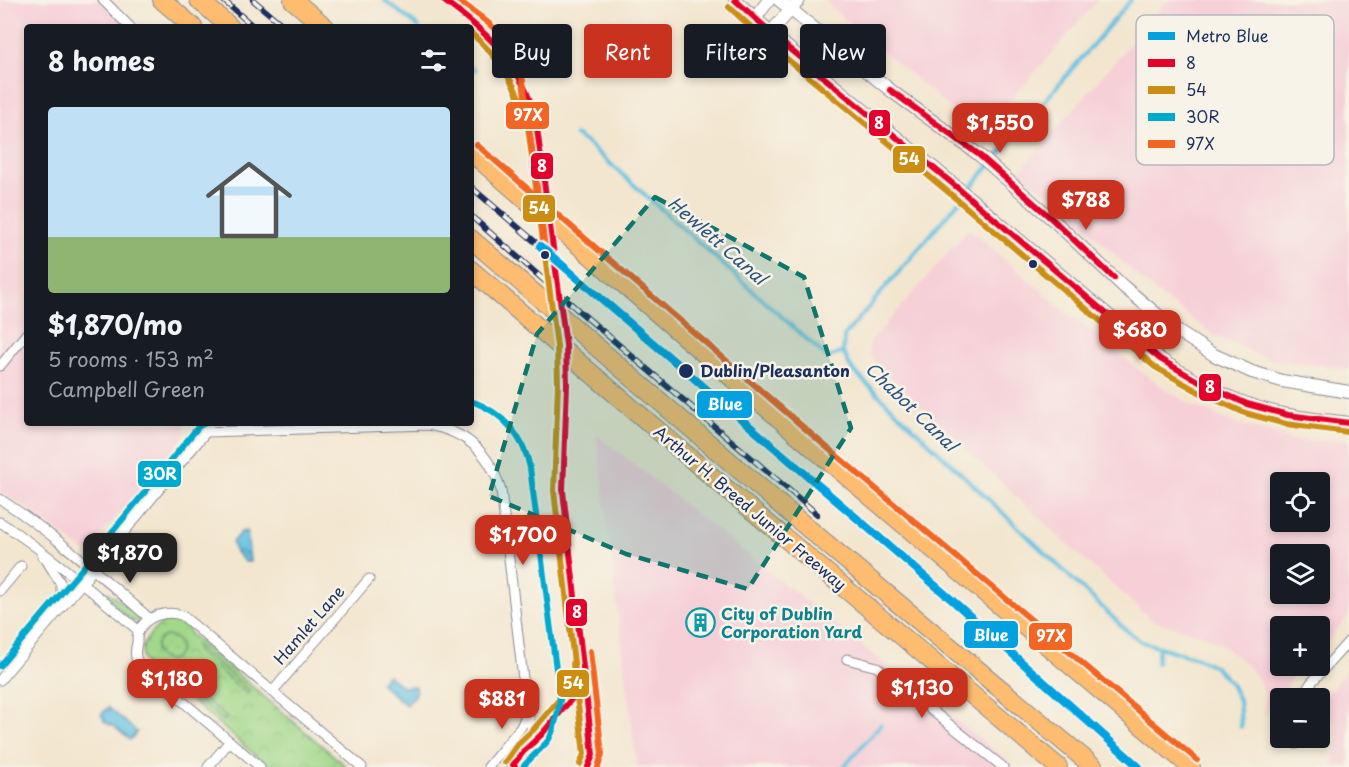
<!DOCTYPE html>
<meta charset="utf-8">
<style>
:root{--surface:#171b24;--page:#242831;--text:#f1f3f6;--muted:#9ea1a6;--line:#363941;--accent:#c8321e}
body{margin:0;font-family:"Playpen Sans",sans-serif;background:var(--page);color:var(--text);height:100vh;display:flex;flex-direction:column;font-size:22px;white-space:nowrap}
*{box-sizing:border-box;margin:0}
p{font-size:20px;color:var(--muted)}
.icon{flex:none;width:33px;height:33px;fill:none;stroke:currentColor;stroke-width:2;stroke-linecap:round;stroke-linejoin:round}
.map{position:relative;flex:1;overflow:hidden}
.sheet{position:absolute;left:24px;top:24px;width:450px;height:402px;display:flex;flex-direction:column;background:var(--surface);border-radius:6px;box-shadow:0 3px 9px #0003}
.sheet>*{flex:none}
.banner{position:absolute;left:492px;top:24px;width:570px;height:54px;display:flex;gap:12px}
.controls{position:absolute;left:1270px;top:472px;display:grid;gap:12px}
.controls a{display:grid;place-items:center;width:60px;height:60px;border-radius:6px;background:var(--surface);box-shadow:0 3px 9px #0003;font-size:30px}
.price{position:absolute;translate:-50% -51px;padding:0 14px;border-radius:12px;background:var(--accent);color:#fff;font-size:20px;line-height:39px;filter:drop-shadow(0 2px 3px #0008)}
.price::after{content:'';position:absolute;left:50%;top:36px;width:18px;height:14px;margin-left:-9px;background:inherit;clip-path:polygon(0 0,100% 0,50% 100%)}
.price.current{background:#222;color:#fff}
ul{padding:0;list-style:none}
li{display:grid;align-content:center;gap:12px;height:318px;padding:0 24px}
li+li{border-top:2px solid var(--line)}
li span{display:grid;place-items:center;height:186px;border-radius:6px;color:#555}
li>.icon{margin-inline-start:auto}
span .icon{width:108px;height:108px;fill:#fffc;stroke-width:1}
li b{font-size:26px}
h2{display:flex;justify-content:space-between;align-items:center;height:72px;padding:0 24px;font-size:26px}
.tag{padding:0 21px;border-radius:6px;background:var(--surface);box-shadow:0 3px 9px #0003;font-size:21px;line-height:54px}
.tag.current{background:var(--accent);color:#fff}
.map>svg:first-child{display:block}
.built{fill:#f6cfd7;fill-rule:evenodd}
.grass{fill:#a2d889;stroke:#5e8474;stroke-width:1.5}
.park{fill:url(#park-crowns);stroke:#5e8474;stroke-width:1.5}
.garden{fill:url(#garden-dots);stroke:#5e8474;stroke-width:1.5}
.water{fill:url(#water-ripples);stroke:#4078a0;stroke-width:1.5}
.lines{fill:none;stroke-linecap:round;stroke-linejoin:round}
.stream{stroke:#64c1e2;stroke-width:4}
.minor-casing{stroke:#878a96;stroke-width:11}
.tertiary-casing{stroke:#878a96;stroke-width:14}
.motorway-casing{stroke:#878a96;stroke-width:20}
.minor{stroke:#fff;stroke-width:9}
.tertiary{stroke:#fff;stroke-width:12}
.motorway{stroke:#fdbc6f;stroke-width:18}
.rail-casing{stroke:#1b2f5e;stroke-width:6}
.rail{stroke:#f7f3e8;stroke-width:4;stroke-dasharray:11;stroke-linecap:butt}
.bus-1-casing{stroke:#f7f3e8;stroke-width:10}
.bus-2-casing{stroke:#f7f3e8;stroke-width:10}
.bus-3-casing{stroke:#f7f3e8;stroke-width:10}
.bus-4-casing{stroke:#f7f3e8;stroke-width:10}
.bus-1{stroke:#e4002b;stroke-width:6}
.bus-2{stroke:#cb8e13;stroke-width:6}
.bus-3{stroke:#00a9ce;stroke-width:6}
.bus-4{stroke:#f26522;stroke-width:6}
.metro-1-casing{stroke:#f7f3e8;stroke-width:12}
.metro-1{stroke:#03a1e0;stroke-width:8}
.marked{fill:#0f766e;fill-opacity:0.2;stroke:#0f766e;stroke-width:4.5;stroke-dasharray:12 8;stroke-linejoin:round}
.bus-dot{fill:#1b2f5e;stroke:#f7f3e8;stroke-width:2}
.labels{text-anchor:middle;stroke-width:5;stroke-linejoin:round;paint-order:stroke}
.stop-label{font-size:16px;font-weight:bold;fill:#1b2f5e;stroke:#f7f3e8;text-anchor:start}
.street-label{font-size:16px;fill:#1b2f5e;stroke:#f7f3e8}
.culture-label{font-size:16px;font-weight:bold;fill:#0d838f;stroke:#f7f3e8;text-anchor:start}
.water-label{font-size:18px;font-style:italic;fill:#2d547f;stroke:#f7f3e8}
.key{fill:#f7f3e8;stroke:#b5b8bf;stroke-width:1.5}
.key-label{font-size:16px;fill:#1b2f5e}
.line-badge{stroke:#f7f3e8;stroke-width:2}
.badge-label{font-size:16px;text-anchor:middle;font-weight:bold;fill:#fff}
</style>
<div class="map">
<svg width="1349" height="767" viewBox="0 0 1349 767">
<defs>
<pattern id="park-crowns" width="20" height="18" patternUnits="userSpaceOnUse" patternTransform="scale(1.5)"><rect width="20" height="18" fill="#a2d889"/><path d="M2 6a3 3 0 1 1 6 0M12 15a3 3 0 1 1 6 0" fill="none" stroke="#8bba79"/></pattern>
<pattern id="garden-dots" width="8" height="8" patternUnits="userSpaceOnUse" patternTransform="scale(1.5)"><rect width="8" height="8" fill="#a2d889"/><path d="M2 2h.1M6 6h.1" fill="none" stroke="#8bba79" stroke-width="1.8" stroke-linecap="round"/></pattern>
<pattern id="water-ripples" width="26" height="14" patternUnits="userSpaceOnUse" patternTransform="scale(1.5)"><rect width="26" height="14" fill="#64c1e2"/><path d="M2 4q2-2 4 0t4 0M15 11q2-2 4 0t4 0" fill="none" stroke="#529dba"/></pattern>
</defs>
<rect width="100%" height="100%" fill="#f7f3e8"/>
<filter id="ink" filterUnits="userSpaceOnUse"><feTurbulence type="fractalNoise" baseFrequency=".0167" numOctaves="2"/><feDisplacementMap in="SourceGraphic" scale="12" xChannelSelector="R" yChannelSelector="G"/><feConvolveMatrix kernelMatrix="1 2 1 2 8 2 1 2 1" color-interpolation-filters="sRGB"/></filter>
<filter id="wash" filterUnits="userSpaceOnUse"><feTurbulence type="fractalNoise" baseFrequency=".008" numOctaves="4" result="noise"/><feDisplacementMap in="SourceGraphic" scale="24" xChannelSelector="R" yChannelSelector="G"/><feGaussianBlur stdDeviation="1.35" result="paint"/><feColorMatrix in="noise" values="0 0 0 0 0 0 0 0 0 0 0 0 0 0 0 0 0 1.4 0 .05"/><feComposite in="paint" operator="in"/></filter>
<g filter="url(#wash)">
<rect width="100%" height="100%" fill="#f3e6cf"/>
<path class="built" d="M0 0H110L138 27H27V423H184L186 434 86 553 24 506 0 492Z
M827 0H1098L978 137 956 113 835 11 829 5Z
M1168 0H1349V370L1334 367 1268 359 1214 335 1152 289 1055 199 1019 172Z
M969 229 1074 319 1095 333 1139 370 1165 389 1192 405 1235 423 1296 440 1320 441 1349 440V615L1326 643 1320 647V627H1281V666H1298L1285 690 1272 704 1265 717V695L1259 680 1247 665 1221 644 1201 634 1153 621 1068 545 936 421 870 356 869 348 871 341ZM1281 483H1320V522H1281ZM1281 555H1320V594H1281Z
M596 434 885 664 1015 767H637Z
M1349 669V767H1331L1335 758 1338 742 1335 727 1322 706 1325 696Z"/>
<path class="grass" d="M108 592 138 615V620L135 622 132 621 108 600 105 596Z"/>
<path class="park" d="M177 620 187 625 190 634 347 767H269L156 670 150 671 142 658 143 645 151 633 163 622Z"/>
<path class="garden" d="M156 648a12 12 0 1 1 24 0a12 12 0 1 1-24 0Z
M196 645 250 691 247 694 197 651Z
M176 675 227 718 224 721 171 676Z"/>
<path class="water" d="M247 531 250 562H245L235 551 232 542 241 532Z
M388 675 403 687 415 686 416 694 406 705 380 683Z
M108 707 137 732 130 740 111 724 110 725 103 720 104 718 101 715Z"/>
<g class="lines">
<path class="stream" d="M384 0 419 27
M1131 0 844 336 843 352 851 368 865 382 1126 630 1142 642 1197 658 1214 666 1230 682 1239 700 1241 727
M471 67 475 70
M575 135 587 143 828 358 843 352
M1157 663 1159 647
M844 767 881 724"/>
</g>
</g>
<g filter="url(#ink)">
<g class="lines">
<defs>
<path id="minor" d="M103 0 130 27
M0 366 27 333
M0 499C54 534 101 576 149 618
M0 522C49 554 94 593 139 631
M42 556 45 558 61 584V608
M0 591 21 566
M847 659 877 667 1003 767
M0 680 93 570 206 432 428 425C467 432 489 452 501 490L527 713C529 717 531 723 531 727 532 742 520 756 512 767
M272 692 369 579
M1301 699 1311 683 1349 641
M1296 738V744
M208 767 230 741
M260 767 140 665C134 658 135 651 137 642 137 639 137 636 138 633 144 616 167 609 183 616L362 767
M488 767 521 727 527 713"/>
<path id="tertiary" d="M735 0 787 47 953 184 1160 359C1197 383 1236 404 1279 413 1302 418 1326 420 1349 423
M779 0 894 93 978 154 1052 219 1124 287 1177 331 1214 355 1252 372 1282 381 1349 392
M755 18 769 0
M771 32 799 0"/>
<path id="motorway" d="M162 0 193 27
M199 0 230 27
M293 0 325 27
M471 152 811 446 1191 767
M471 239 791 514 1094 767
M471 270 704 470 1058 767"/>
</defs>
<use href="#minor" class="minor-casing"/>
<use href="#tertiary" class="tertiary-casing"/>
<use href="#motorway" class="motorway-casing"/>
<use href="#minor" class="minor"/>
<use href="#tertiary" class="tertiary"/>
<use href="#motorway" class="motorway"/>
<defs>
<path id="rail" d="M223 0 254 27
M253 0 285 27
M471 187 540 246
M471 216 579 311 817 514"/>
</defs>
<use href="#rail" class="rail-casing"/>
<use href="#rail" class="rail"/>
<defs>
<path id="bus-1" d="M443 0C489 34 522 63 536 121L566 345 567 384 563 491 593 755 588 767
M735 0 787 47 953 184 1160 359 1203 384 1247 404 1288 415 1349 423
M890 90 978 154 1052 219 1114 278
M515 767 513 765 524 751 541 735 585 683"/>
<path id="bus-2" d="M729 7 781 54 947 191 1155 367 1199 392 1245 413 1286 424 1348 432
M471 33C499 57 521 90 528 127L557 346 558 384 554 491 576 680 534 729 517 745 505 762
M573 664 584 754 580 764"/>
<path id="bus-3" d="M474 402C503 413 524 437 530 468L560 700C558 711 555 732 547 742 539 751 530 758 523 767
M0 666 86 564 199 426 206 423"/>
<path id="bus-4" d="M458 0C479 16 505 32 516 57 520 65 521 73 523 81L546 256
M477 145 817 439 1197 760
M590 651 602 754 598 767"/>
</defs>
<use href="#bus-1" class="bus-1-casing"/>
<use href="#bus-2" class="bus-2-casing"/>
<use href="#bus-3" class="bus-3-casing"/>
<use href="#bus-4" class="bus-4-casing"/>
<use href="#bus-1" class="bus-1"/>
<use href="#bus-2" class="bus-2"/>
<use href="#bus-3" class="bus-3"/>
<use href="#bus-4" class="bus-4"/>
<defs>
<path id="metro-1" d="M540 246 952 600 1139 767"/>
</defs>
<use href="#metro-1" class="metro-1-casing"/>
<use href="#metro-1" class="metro-1"/>
</g>
</g>
<path class="marked" d="M655 197 804 277 851 428 748 589 626 554 489 496 537 334Z"/>
<defs>
<symbol id="building-ring" viewBox="-11 -11 22 22"><circle r="9.5" fill="#f7f3e8" stroke="#0f9aa8" stroke-width="1.5"/><path d="M-4-6H4V6H1V3H-1V6H-4ZM-2.5-4.3h1.7v1.8h-1.7ZM.8-4.3h1.7v1.8H.8ZM-2.5-1h1.7V.8h-1.7ZM.8-1h1.7V.8H.8Z" fill="#0f9aa8"/></symbol>
</defs>
<g fill-rule="evenodd">
<use href="#building-ring" x="684" y="606" width="33" height="33"/>
</g>
<g class="bus-dot">
<circle cx="545" cy="255" r="5"/>
<circle cx="1033" cy="264" r="5"/>
<circle cx="686" cy="371" r="8"/>
</g>
<g class="labels">
<g class="stop-label">
<text x="700" y="377">Dublin/Pleasanton</text>
</g>
<g class="street-label">
<text transform="translate(750 508) rotate(40)" y="6">Arthur H. Breed Junior Freeway</text>
<text transform="translate(309 625) rotate(-49)" y="6">Hamlet Lane</text>
</g>
<g class="culture-label">
<text x="721" y="620">City of Dublin<tspan x="721" dy="18">Corporation Yard</tspan></text>
</g>
<g class="water-label">
<text transform="translate(717 241) rotate(41)" y="6">Hewlett Canal</text>
<text transform="translate(911 407) rotate(44)" y="6">Chabot Canal</text>
</g>
</g>
<rect x="1136" y="15" width="198" height="150" rx="9" class="key"/>
<rect x="1148" y="32" width="27" height="8" fill="#03a1e0"/>
<rect x="1148" y="59" width="27" height="8" fill="#e4002b"/>
<rect x="1148" y="86" width="27" height="8" fill="#cb8e13"/>
<rect x="1148" y="113" width="27" height="8" fill="#00a9ce"/>
<rect x="1148" y="140" width="27" height="8" fill="#f26522"/>
<g class="key-label">
<text x="1186" y="42">Metro Blue</text>
<text x="1186" y="69">8</text>
<text x="1186" y="96">54</text>
<text x="1186" y="123">30R</text>
<text x="1186" y="150">97X</text>
</g>
<g class="line-badge">
<rect x="505" y="101" width="45" height="29" rx="6" fill="#f26522"/>
<rect x="868" y="109" width="23" height="28" rx="6" fill="#e4002b"/>
<rect x="892" y="145" width="34" height="29" rx="6" fill="#cb8e13"/>
<rect x="530" y="152" width="24" height="28" rx="6" fill="#e4002b"/>
<rect x="522" y="194" width="34" height="29" rx="6" fill="#cb8e13"/>
<rect x="1198" y="373" width="24" height="29" rx="6" fill="#e4002b"/>
<rect x="696" y="390" width="57" height="29" rx="6" fill="#03a1e0"/>
<rect x="137" y="460" width="45" height="28" rx="6" fill="#00a9ce"/>
<rect x="565" y="598" width="23" height="29" rx="6" fill="#e4002b"/>
<rect x="963" y="620" width="56" height="29" rx="6" fill="#03a1e0"/>
<rect x="1028" y="622" width="45" height="29" rx="6" fill="#f26522"/>
<rect x="556" y="669" width="34" height="29" rx="6" fill="#cb8e13"/>
</g>
<g class="badge-label">
<text x="528" y="121">97X</text>
<text x="879" y="129">8</text>
<text x="909" y="165">54</text>
<text x="542" y="172">8</text>
<text x="539" y="214">54</text>
<text x="1210" y="393">8</text>
<text x="725" y="410">Blue</text>
<text x="160" y="480">30R</text>
<text x="577" y="618">8</text>
<text x="991" y="641">Blue</text>
<text x="1051" y="642">97X</text>
<text x="573" y="689">54</text>
</g>
</svg>
<div class="controls">
<a><svg class="icon" aria-label="locate" viewBox="0 0 24 24"><circle cx="12" cy="12" r="6"/><path d="M12 2v4M12 18v4M2 12h4M18 12h4"/></svg></a>
<a><svg class="icon" aria-label="layers" viewBox="0 0 24 24"><path d="M12 4l9 5-9 5-9-5zM3 14l9 5 9-5"/></svg></a>
<a>+</a>
<a>−</a>
</div>
<b class="price" style="left:1000px;top:154px">$1,550</b>
<b class="price" style="left:1086px;top:231px">$788</b>
<b class="price" style="left:1140px;top:361px">$680</b>
<b class="price" style="left:523px;top:566px">$1,700</b>
<b class="price current" style="left:130px;top:584px">$1,870</b>
<b class="price" style="left:172px;top:710px">$1,180</b>
<b class="price" style="left:922px;top:719px">$1,130</b>
<b class="price" style="left:502px;top:730px">$881</b>
<div class="banner">
<a class="tag">Buy</a>
<a class="tag current">Rent</a>
<a class="tag">Filters</a>
<a class="tag">New</a>
</div>
<section class="sheet">
<h2>8 homes<svg class="icon" aria-label="filters" viewBox="0 0 24 24"><path d="M4 7h16M4 17h16"/><circle cx="9" cy="7" r="2"/><circle cx="15" cy="17" r="2"/></svg></h2>
<ul>
<li><span style="background:linear-gradient(#bfe0f5 70%,#8fb573 0)"><svg class="icon" aria-label="home" viewBox="0 0 24 24"><path d="M3 11l9-7 9 7M6 9v11h12V9"/></svg></span><div><b>$1,870/mo</b><p>5 rooms · 153 m²</p><p>Campbell Green</p></div></li>
</ul>
</section>
</div>
